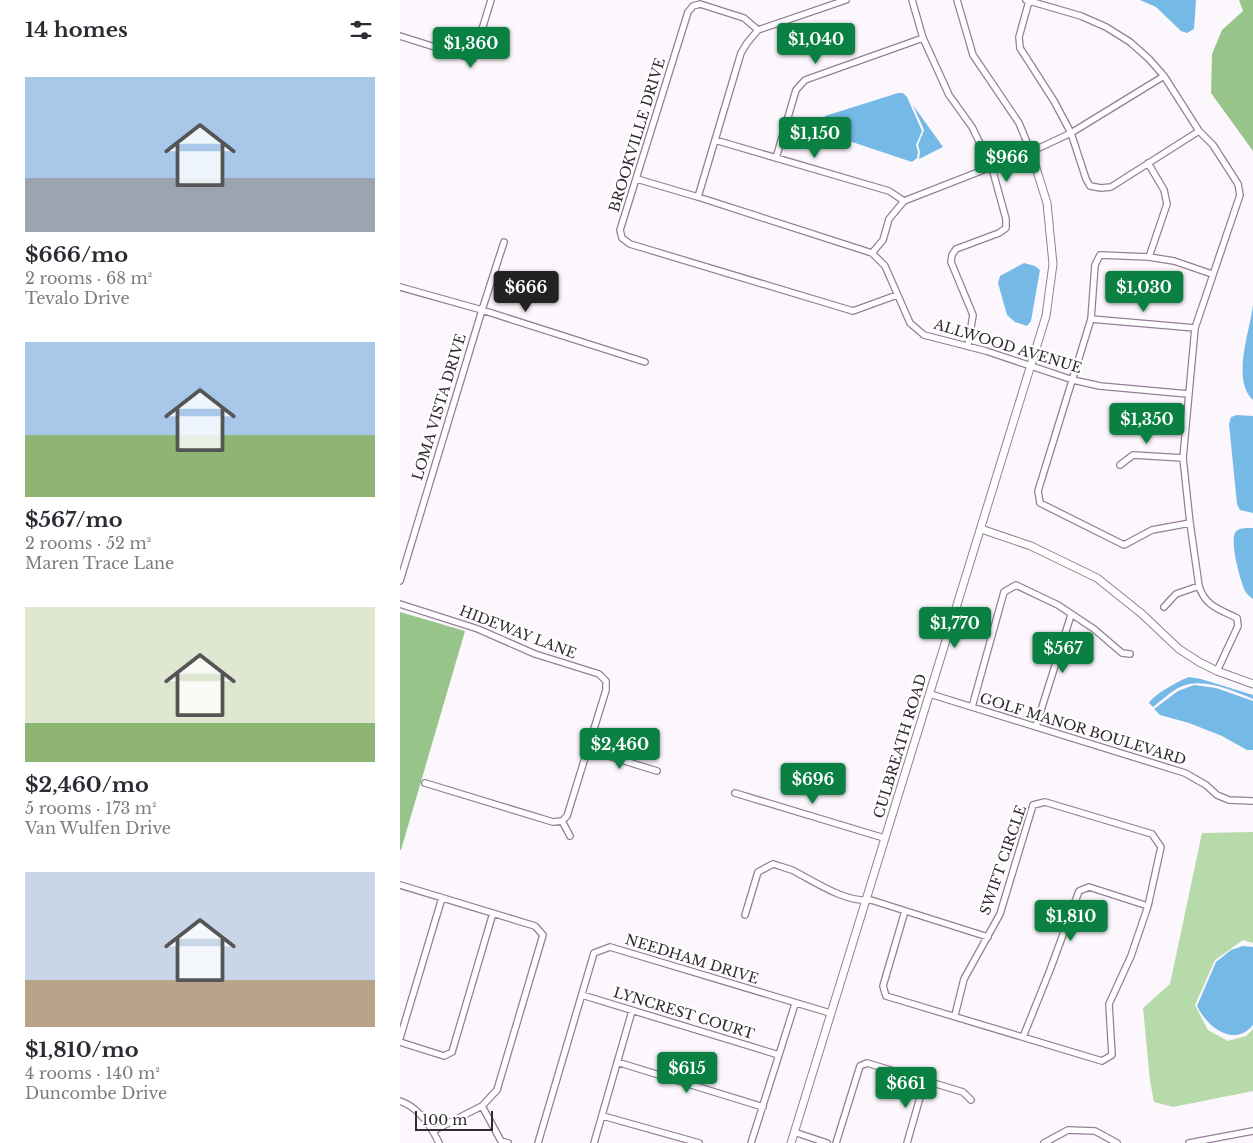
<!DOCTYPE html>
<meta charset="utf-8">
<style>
:root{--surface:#fff;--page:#f2f2f3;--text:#2b2b33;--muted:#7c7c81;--accent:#0b8043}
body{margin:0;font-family:"Libre Baskerville",serif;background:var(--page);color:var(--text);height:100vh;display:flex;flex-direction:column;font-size:19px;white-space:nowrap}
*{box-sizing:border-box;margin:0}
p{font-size:16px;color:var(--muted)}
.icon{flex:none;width:28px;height:28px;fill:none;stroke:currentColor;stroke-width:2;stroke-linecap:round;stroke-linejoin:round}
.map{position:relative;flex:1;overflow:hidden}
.sheet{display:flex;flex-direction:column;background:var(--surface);width:400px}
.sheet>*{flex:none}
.scale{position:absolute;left:15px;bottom:12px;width:78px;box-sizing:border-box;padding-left:5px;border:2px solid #322933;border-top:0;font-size:14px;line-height:18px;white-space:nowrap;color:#322933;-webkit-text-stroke:4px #fff;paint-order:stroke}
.price{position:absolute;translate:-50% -42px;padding:0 11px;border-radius:5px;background:var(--accent);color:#fff;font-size:16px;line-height:32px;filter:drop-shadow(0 1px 2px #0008)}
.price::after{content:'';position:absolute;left:50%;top:30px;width:15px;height:11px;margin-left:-8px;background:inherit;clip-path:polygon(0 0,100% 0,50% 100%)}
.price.current{background:#222;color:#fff}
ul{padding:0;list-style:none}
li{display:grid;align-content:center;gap:10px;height:265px;padding:0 25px}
li span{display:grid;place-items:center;height:155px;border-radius:0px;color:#555}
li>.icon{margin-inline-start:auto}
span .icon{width:90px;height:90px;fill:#fffc;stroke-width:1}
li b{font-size:21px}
h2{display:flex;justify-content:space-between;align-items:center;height:60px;padding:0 25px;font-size:21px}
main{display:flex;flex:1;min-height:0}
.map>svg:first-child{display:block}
.green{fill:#b7daab}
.forest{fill:#97c489}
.water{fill:#75b9e6}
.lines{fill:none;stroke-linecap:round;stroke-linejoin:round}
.minor-casing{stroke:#947f96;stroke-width:8}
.tertiary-casing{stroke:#947f96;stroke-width:9}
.minor{stroke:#fff;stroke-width:5.5}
.tertiary{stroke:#fff;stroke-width:7}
.labels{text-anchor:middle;stroke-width:4.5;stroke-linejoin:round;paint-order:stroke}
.street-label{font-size:14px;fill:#322933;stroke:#fff}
</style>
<main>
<section class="sheet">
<h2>14 homes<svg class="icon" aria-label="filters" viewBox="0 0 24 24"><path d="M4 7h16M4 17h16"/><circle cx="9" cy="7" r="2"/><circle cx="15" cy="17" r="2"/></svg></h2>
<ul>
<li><span style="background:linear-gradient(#a9c7e8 65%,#9aa5b1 0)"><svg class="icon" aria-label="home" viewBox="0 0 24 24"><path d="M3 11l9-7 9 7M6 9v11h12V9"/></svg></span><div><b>$666/mo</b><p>2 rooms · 68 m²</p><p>Tevalo Drive</p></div></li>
<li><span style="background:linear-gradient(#a9c7e8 60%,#8fb573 0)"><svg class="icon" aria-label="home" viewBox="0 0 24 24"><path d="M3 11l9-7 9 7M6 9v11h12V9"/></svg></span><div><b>$567/mo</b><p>2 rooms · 52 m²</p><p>Maren Trace Lane</p></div></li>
<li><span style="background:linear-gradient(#dfe7d0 75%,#8fb573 0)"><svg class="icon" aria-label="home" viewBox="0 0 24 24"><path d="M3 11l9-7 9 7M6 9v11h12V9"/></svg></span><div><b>$2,460/mo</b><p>5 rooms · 173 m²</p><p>Van Wulfen Drive</p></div></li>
<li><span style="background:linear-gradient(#c9d6e8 70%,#b9a48a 0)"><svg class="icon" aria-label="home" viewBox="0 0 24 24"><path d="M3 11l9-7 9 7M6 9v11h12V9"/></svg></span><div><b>$1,810/mo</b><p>4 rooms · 140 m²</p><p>Duncombe Drive</p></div></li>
</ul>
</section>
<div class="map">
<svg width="853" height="1143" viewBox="0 0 853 1143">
<rect width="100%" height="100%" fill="#fcf7fc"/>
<path class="green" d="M853 832V943L843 940 815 960 795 1005 808 1030 828 1041 846 1036 853 1029V1091L773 1107 754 1102 750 1081 743 1008 770 984 802 833Z"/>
<path class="forest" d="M839 0H853V151L811 93 812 54 822 30 843 11Z
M0 612 65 631 1 850H0Z"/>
<path class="water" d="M740 0H796L794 29 787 33 781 31 756 7Z
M498 93H503L507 97 522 131 516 145 518 152 517 158 512 162 428 134 423 131 425 116Z
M513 105 543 147 519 159 520 152 518 145 524 130Z
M624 263 635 266 640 270 631 321 627 326 615 322 607 315 598 283 600 276Z
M853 305V400C831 380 850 331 853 305Z
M837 415 853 416V513L840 510 837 504 829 424 831 417Z
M853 528V599C850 597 847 594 845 591 840 580 830 543 835 533 838 527 847 528 853 528Z
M789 677 801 679 853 695V699C830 690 802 676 778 688 769 693 761 701 753 707L749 703C753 695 780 680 789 677Z
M794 685 816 688 853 701V750H847L822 736 789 723 760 715 754 709 778 691Z
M843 946 853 947V1025C834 1048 807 1027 797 1006L816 962 831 950Z"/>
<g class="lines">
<defs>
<path id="minor" d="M512 0 523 38 549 95 572 127 592 168 606 219V228L599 233 556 249 552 255 551 262 573 315 568 346
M557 0 573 55 619 123 631 152
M626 0 681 16 706 27 730 42 749 59 764 76 799 131 813 145 838 184 840 195 795 328 783 458 790 523 799 586C805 606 819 609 837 618L838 626 817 671
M629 1 619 37 620 48 654 101 671 133 686 179 690 186 701 188 711 187 799 131
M358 30 344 18 300 4 293 6 288 12 220 230 222 238 230 244 453 311 497 295
M0 36 73 59 91 0
M315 140 489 191 504 201
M376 158 396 90 405 80 523 38
M748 163 764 190 767 204 749 257
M237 179 298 197 472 253 485 266 510 323 524 335 586 351 673 380 700 386 788 394
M298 197 341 53 347 43 358 30 446 0
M472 253 483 240 489 219 504 201 637 149 671 133 764 76
M0 287 82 310 245 362
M691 319 795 328
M720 465 733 455 783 458
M790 523 752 530 724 545 640 503 638 491 691 319 695 265 700 255 749 257 774 261 812 274
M0 581 82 310 104 242
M0 604 78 629 135 654 199 674 206 681V690L167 816 162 821 153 822 25 783
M764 607 776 594 799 586
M530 694 785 773 806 785 817 795 829 800 853 801
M572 707 604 592 616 585 658 605 694 629 722 653 730 654
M636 726 671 615
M189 750 257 771
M335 793 484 838
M162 821 170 836
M0 885 135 926 143 935 97 1090 82 1106 33 1131
M505 911 483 986 486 996 702 1061 712 1055 709 1004 731 956 748 906 761 847 752 834 645 802 633 805 600 914 564 979 555 1015
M345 915 358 872 373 864C379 866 386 868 392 870 414 881 445 903 471 900L588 937
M182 995 379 1055
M623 1037 650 970 679 891 689 887 748 906
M0 1038 42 898
M0 1042 44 1056 52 1052 93 913
M217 1062 363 1107
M0 1101C18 1107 31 1126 39 1143
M82 1106 101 1141 108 1143
M203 1116 299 1143
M394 1132 427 1143
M138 1143 194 953 210 947 430 1013
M194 1143 232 1011
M351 1143 395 1004
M436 1143 460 1066 467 1063 563 1092 571 1100
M507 1143 525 1080
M644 1143 668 1130 695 1131 717 1143
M789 1143 853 1131"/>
<path id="tertiary" d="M581 529 631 546 697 578 742 614 779 649 799 662 817 671 853 684
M391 1143 646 316 653 264 647 203 631 152"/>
</defs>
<use href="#minor" class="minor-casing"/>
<use href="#tertiary" class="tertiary-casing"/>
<use href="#minor" class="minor"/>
<use href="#tertiary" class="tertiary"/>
</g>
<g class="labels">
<g class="street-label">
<text transform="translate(237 135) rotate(-73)" y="5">BROOKVILLE DRIVE</text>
<text transform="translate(608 346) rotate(17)" y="5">ALLWOOD AVENUE</text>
<text transform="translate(39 407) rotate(-73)" y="5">LOMA VISTA DRIVE</text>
<text transform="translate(118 632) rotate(21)" y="5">HIDEWAY LANE</text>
<text transform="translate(683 729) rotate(17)" y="5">GOLF MANOR BOULEVARD</text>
<text transform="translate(500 746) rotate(-73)" y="5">CULBREATH ROAD</text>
<text transform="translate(603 860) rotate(-71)" y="5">SWIFT CIRCLE</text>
<text transform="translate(292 959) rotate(17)" y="5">NEEDHAM DRIVE</text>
<text transform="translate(284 1013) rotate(17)" y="5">LYNCREST COURT</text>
</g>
</g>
</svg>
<div class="scale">100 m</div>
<b class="price" style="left:416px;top:65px">$1,040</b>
<b class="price" style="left:71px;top:69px">$1,360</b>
<b class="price" style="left:415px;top:159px">$1,150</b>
<b class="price" style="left:607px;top:183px">$966</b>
<b class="price current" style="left:126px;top:313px">$666</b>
<b class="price" style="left:744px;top:313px">$1,030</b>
<b class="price" style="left:747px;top:445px">$1,350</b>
<b class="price" style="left:555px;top:649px">$1,770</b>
<b class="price" style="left:663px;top:674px">$567</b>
<b class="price" style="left:220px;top:770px">$2,460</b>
<b class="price" style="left:413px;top:805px">$696</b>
<b class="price" style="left:671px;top:942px">$1,810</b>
<b class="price" style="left:287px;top:1094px">$615</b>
<b class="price" style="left:506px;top:1109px">$661</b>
</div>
</main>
